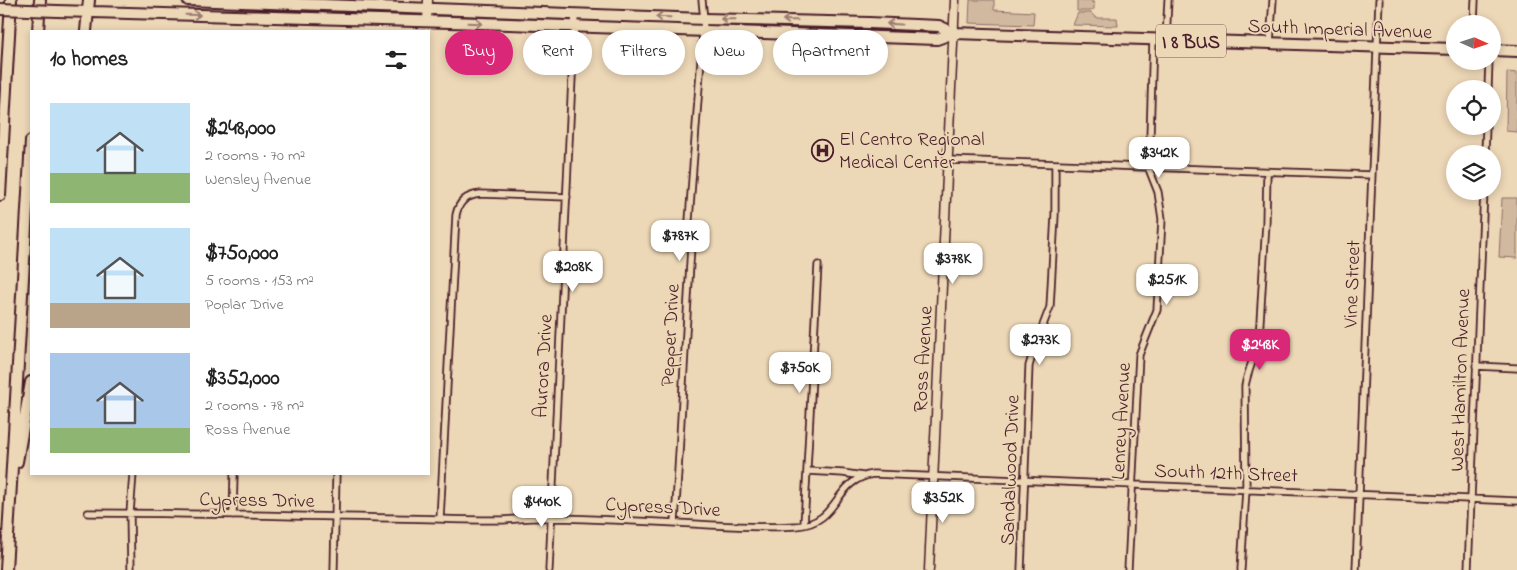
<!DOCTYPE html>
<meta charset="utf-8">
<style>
:root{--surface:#fff;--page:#f6f6f6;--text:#222;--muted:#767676;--accent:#db2777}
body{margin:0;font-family:"Indie Flower",sans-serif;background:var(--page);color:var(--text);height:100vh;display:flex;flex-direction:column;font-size:19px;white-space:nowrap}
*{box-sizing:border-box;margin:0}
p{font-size:16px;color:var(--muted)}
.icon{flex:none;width:28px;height:28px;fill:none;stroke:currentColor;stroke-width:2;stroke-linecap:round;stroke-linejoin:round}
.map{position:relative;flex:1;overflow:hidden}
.panel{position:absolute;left:30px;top:30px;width:400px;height:445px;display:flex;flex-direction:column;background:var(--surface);border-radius:0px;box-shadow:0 2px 8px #0003}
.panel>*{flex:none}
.guide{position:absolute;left:445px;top:30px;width:475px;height:45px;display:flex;gap:10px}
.needle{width:32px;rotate:93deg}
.fabs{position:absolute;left:1446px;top:15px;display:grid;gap:10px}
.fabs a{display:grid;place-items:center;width:55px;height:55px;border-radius:50%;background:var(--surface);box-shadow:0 2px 8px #0003;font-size:25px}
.price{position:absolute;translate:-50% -42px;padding:0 11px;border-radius:10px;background:#fff;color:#222;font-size:16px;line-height:32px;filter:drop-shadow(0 1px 2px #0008)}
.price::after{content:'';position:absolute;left:50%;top:30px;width:15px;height:11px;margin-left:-8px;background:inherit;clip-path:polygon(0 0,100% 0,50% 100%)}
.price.current{background:var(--accent);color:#fff}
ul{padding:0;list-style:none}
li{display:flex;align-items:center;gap:15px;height:125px;padding:0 20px}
li span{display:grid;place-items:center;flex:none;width:140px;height:100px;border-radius:0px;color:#555}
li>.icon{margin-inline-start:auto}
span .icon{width:60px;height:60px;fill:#fffc;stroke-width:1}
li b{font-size:21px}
h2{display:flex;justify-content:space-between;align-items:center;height:60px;padding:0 20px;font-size:21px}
.chip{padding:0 18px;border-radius:22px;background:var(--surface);box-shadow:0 2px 8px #0003;font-size:18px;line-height:45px}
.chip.current{background:var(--accent);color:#fff}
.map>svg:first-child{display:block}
.green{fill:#d1b9a0;stroke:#8e6c66}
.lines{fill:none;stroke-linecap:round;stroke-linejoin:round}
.street-casing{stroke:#4a1f2b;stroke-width:9}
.secondary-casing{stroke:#4a1f2b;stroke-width:11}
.highway-casing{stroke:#4a1f2b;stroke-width:14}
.street{stroke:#ecd7b6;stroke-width:5.5}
.secondary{stroke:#ecd7b6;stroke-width:8}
.highway{stroke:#ecd7b6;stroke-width:10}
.highway-bridge-casing{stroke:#4a1f2b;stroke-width:14;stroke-linecap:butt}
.highway-bridge{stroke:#ecd7b6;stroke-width:10}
.oneway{stroke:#9b7b70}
.labels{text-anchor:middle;stroke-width:4;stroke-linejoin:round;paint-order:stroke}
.shield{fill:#ecd7b6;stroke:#7b5655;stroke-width:1}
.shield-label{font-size:19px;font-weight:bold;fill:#4a1f2b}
.street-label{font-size:20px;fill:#4a1f2b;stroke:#ecd7b6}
.poi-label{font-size:20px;fill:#4a1f2b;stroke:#ecd7b6;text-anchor:start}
</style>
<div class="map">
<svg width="1517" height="570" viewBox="0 0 1517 570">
<rect width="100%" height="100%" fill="#ecd7b6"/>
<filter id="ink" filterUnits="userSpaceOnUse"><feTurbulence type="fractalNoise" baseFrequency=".02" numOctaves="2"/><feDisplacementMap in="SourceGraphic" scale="10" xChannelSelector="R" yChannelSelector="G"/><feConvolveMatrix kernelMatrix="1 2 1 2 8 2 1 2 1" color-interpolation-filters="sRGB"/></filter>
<g filter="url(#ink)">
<path class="green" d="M970 0H994V10L1034 12 1033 25 969 23Z
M1077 0H1092V3L1094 2V9L1091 11H1077Z
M1078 13H1091L1096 18H1117L1118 26 1073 25Z
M1507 72 1517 73V132L1506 131Z
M1502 198H1517V258L1499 257Z"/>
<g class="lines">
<defs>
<path id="street" d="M1474 24 1475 0
M1166 40 1168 0
M1270 43 1273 0
M1488 89 1489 61
M1485 154 1486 126
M947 160 1372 175
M1476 366 1517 368
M807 471 843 473 863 476
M88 513C205 513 323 517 440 519 460 520 481 520 501 520 518 519 536 517 553 518 606 519 659 522 711 525 739 526 768 528 796 526 841 523 832 481 873 474L1517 501
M233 515 234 474
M440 519 456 215C459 201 466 196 480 194L567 197
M675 523 691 246 688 234 704 19 702 0
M804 525 818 265
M131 570 130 513 133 474
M334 570 336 474
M549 570 575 14
M1021 570 1029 366 1035 346 1050 307 1055 215V165
M1128 570 1139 355 1157 310 1162 219 1158 192 1149 169 1153 39
M1241 570 1246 489 1245 386C1248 369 1256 355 1259 338L1266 223 1267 172
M1356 570 1379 0
M1468 570 1484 191"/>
<path id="secondary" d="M427 21 428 0
M929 570 955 0"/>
<path id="highway" d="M188 0 704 19 869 23 939 26 954 33 1455 49
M57 11 450 22 937 39 954 33
M38 31 40 0
M86 31 89 0
M1492 50 1517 51
M0 195 11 0
M17 462 31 382
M6 570 31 141"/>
</defs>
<use href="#street" class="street-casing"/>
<use href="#secondary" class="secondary-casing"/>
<use href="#highway" class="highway-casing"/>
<use href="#street" class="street"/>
<use href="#secondary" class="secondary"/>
<use href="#highway" class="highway"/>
<defs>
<path id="highway-bridge" d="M0 9 57 11"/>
</defs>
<use href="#highway-bridge" class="highway-bridge-casing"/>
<use href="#highway-bridge" class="highway-bridge"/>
</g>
<defs><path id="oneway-shaft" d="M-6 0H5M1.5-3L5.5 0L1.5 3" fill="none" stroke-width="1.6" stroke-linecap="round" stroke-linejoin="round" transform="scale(1.25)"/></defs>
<g class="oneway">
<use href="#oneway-shaft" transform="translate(193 15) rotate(1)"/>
<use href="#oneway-shaft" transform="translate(663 17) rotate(-178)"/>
<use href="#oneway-shaft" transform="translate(728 19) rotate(-179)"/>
<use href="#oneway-shaft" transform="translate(790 20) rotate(-179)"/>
<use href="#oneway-shaft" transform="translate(475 23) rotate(2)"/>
<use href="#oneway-shaft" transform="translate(894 24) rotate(-177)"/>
</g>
</g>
<defs>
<symbol id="hospital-ring" viewBox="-11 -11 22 22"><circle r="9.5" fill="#ecd7b6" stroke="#4a1f2b" stroke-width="1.5"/><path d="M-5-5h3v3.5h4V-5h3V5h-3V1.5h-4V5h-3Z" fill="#4a1f2b"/></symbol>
</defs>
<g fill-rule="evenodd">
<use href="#hospital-ring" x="810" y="138" width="25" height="25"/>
</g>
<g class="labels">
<rect class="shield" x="1156" y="24.5" width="70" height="33" rx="4"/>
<g class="shield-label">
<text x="1191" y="48">I 8 BUS</text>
</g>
<g class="street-label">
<text transform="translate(1340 28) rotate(2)" y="7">South Imperial Avenue</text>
<text transform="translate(1351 284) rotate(-88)" y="7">Vine Street</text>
<text transform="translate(669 335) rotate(-87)" y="7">Pepper Drive</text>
<text transform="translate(922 359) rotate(-87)" y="7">Ross Avenue</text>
<text transform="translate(542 366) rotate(-87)" y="7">Aurora Drive</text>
<text transform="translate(1459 380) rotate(-88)" y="7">West Hamilton Avenue</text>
<text transform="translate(1120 421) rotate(-87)" y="7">Lenrey Avenue</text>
<text transform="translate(1009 470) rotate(-88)" y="7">Sandalwood Drive</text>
<text transform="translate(1226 472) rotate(2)" y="7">South 12th Street</text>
<text transform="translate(257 499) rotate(1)" y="7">Cypress Drive</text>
<text transform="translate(663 506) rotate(3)" y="7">Cypress Drive</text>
</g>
<g class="poi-label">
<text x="839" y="145">El Centro Regional<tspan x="839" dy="23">Medical Center</tspan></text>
</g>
</g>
</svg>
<div class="fabs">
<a><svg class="needle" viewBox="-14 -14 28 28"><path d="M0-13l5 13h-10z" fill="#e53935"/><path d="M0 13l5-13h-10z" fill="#767676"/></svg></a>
<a><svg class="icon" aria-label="locate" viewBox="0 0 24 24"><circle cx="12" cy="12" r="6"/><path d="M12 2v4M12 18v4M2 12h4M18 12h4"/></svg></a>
<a><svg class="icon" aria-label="layers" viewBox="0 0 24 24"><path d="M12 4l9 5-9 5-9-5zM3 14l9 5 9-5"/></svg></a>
</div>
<b class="price" style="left:1159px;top:179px">$342K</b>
<b class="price" style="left:680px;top:262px">$787K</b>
<b class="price" style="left:953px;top:285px">$378K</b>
<b class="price" style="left:573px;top:293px">$208K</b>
<b class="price" style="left:1167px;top:306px">$251K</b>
<b class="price" style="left:1040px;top:366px">$273K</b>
<b class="price current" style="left:1260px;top:371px">$248K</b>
<b class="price" style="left:800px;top:394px">$750K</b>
<b class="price" style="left:943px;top:524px">$352K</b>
<b class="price" style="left:542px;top:528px">$440K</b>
<div class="guide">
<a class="chip current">Buy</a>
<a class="chip">Rent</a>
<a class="chip">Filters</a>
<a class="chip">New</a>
<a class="chip">Apartment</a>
</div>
<section class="panel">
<h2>10 homes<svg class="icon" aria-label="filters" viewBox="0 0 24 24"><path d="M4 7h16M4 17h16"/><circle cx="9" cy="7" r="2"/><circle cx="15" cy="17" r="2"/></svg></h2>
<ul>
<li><span style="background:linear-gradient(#bfe0f5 70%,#8fb573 0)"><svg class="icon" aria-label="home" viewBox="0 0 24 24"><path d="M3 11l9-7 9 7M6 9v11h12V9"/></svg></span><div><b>$248,000</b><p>2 rooms · 70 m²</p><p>Wensley Avenue</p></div></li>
<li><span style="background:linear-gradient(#bfe0f5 75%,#b9a48a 0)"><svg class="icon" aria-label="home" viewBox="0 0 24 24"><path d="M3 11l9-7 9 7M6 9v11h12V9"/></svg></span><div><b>$750,000</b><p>5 rooms · 153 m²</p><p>Poplar Drive</p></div></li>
<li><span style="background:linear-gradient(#a9c7e8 75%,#8fb573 0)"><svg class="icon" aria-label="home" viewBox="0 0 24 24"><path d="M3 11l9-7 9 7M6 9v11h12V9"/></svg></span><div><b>$352,000</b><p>2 rooms · 78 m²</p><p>Ross Avenue</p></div></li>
</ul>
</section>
</div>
